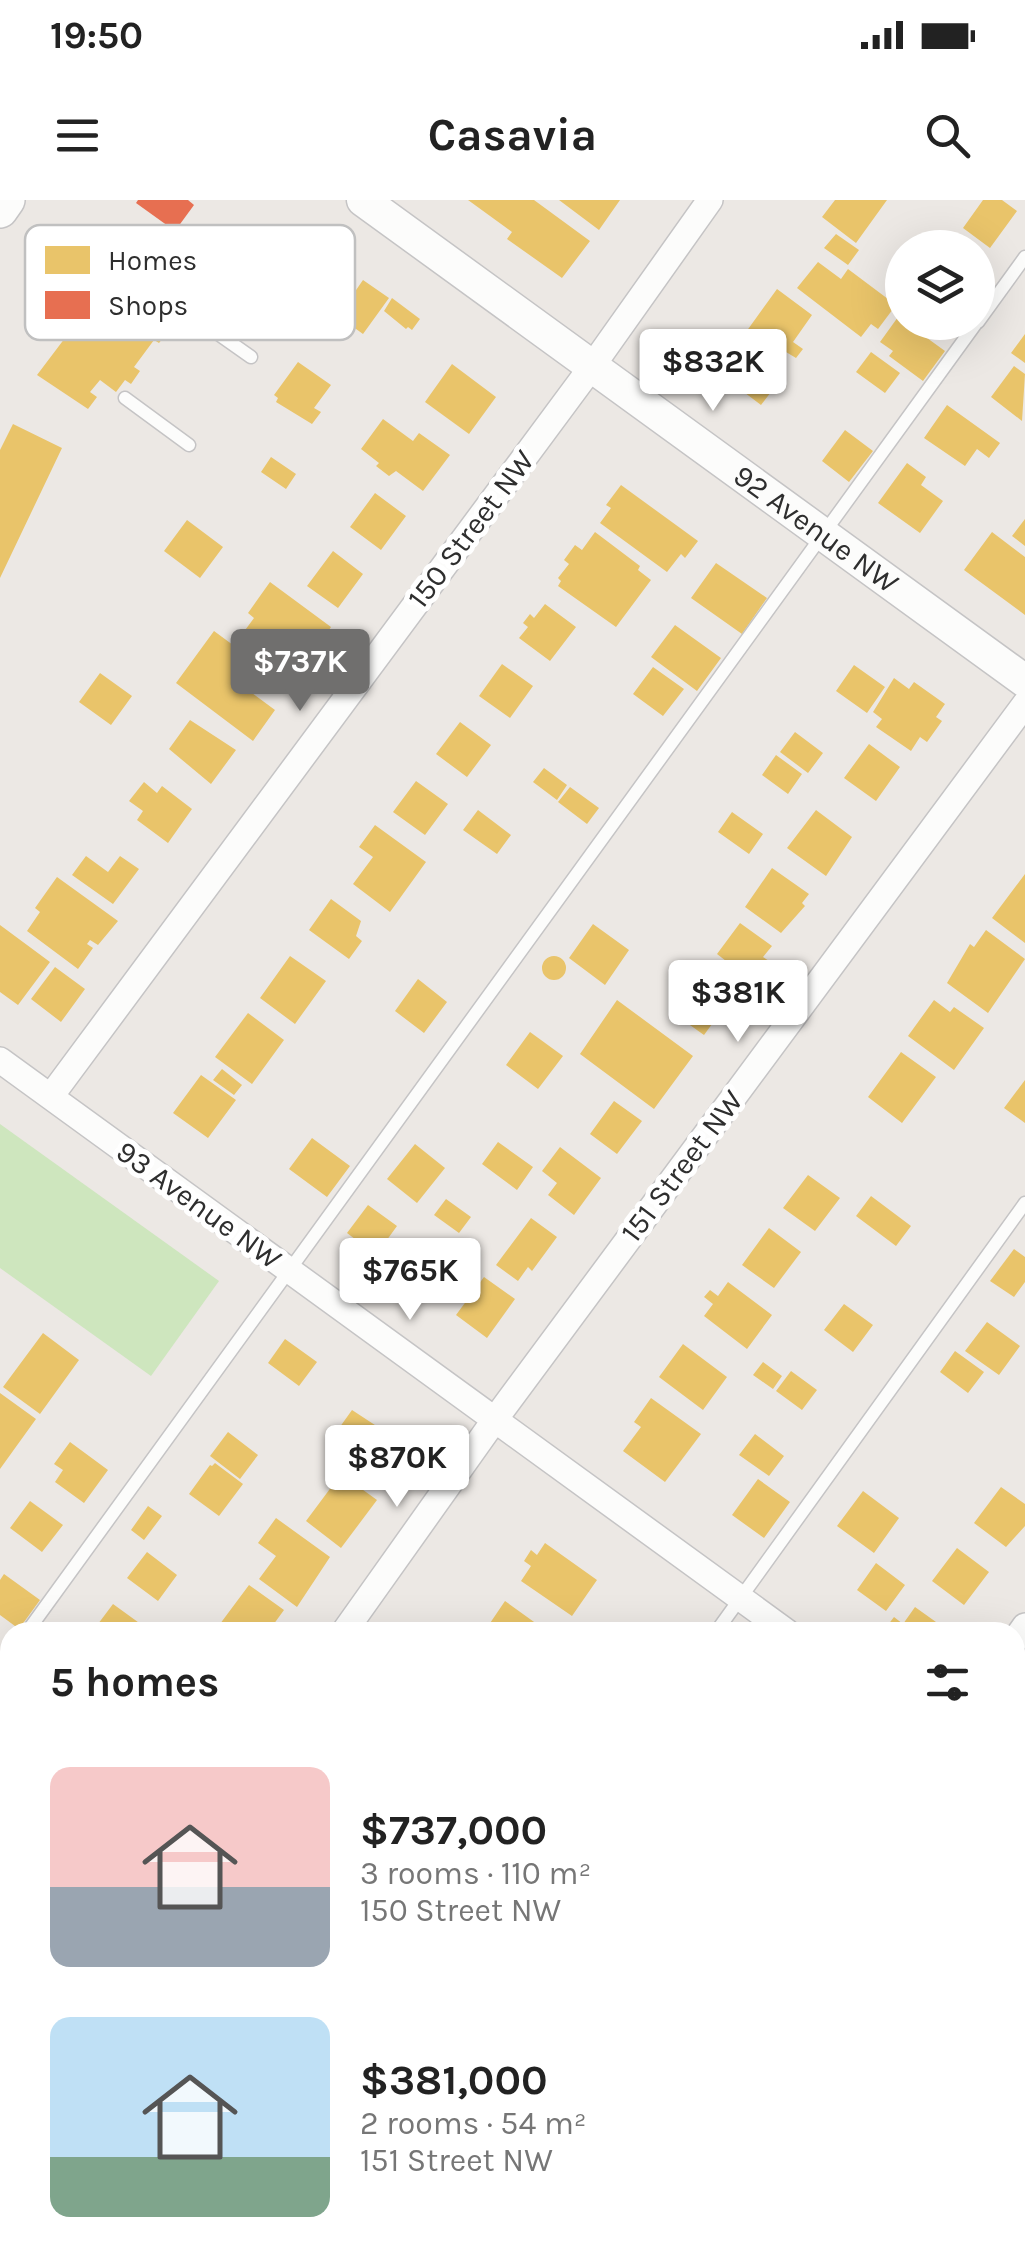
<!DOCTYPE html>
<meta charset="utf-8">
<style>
:root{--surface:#fff;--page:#f6f6f6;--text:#222;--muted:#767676;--accent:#706f6e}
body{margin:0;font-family:Karla,sans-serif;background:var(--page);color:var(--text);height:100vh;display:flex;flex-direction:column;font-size:38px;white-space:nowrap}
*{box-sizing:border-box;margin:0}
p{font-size:32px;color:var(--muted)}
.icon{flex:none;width:55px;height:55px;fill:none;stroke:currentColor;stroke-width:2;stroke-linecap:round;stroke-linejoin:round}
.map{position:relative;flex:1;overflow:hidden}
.panel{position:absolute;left:0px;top:1422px;width:1025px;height:642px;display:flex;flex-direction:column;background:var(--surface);border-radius:30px 30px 0 0;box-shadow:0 10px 40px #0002}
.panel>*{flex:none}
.buttons{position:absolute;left:885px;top:30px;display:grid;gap:20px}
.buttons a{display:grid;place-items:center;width:110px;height:110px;border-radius:50%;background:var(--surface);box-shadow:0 10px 40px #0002;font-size:50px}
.price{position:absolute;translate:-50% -85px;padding:0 22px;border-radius:10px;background:#fff;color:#222;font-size:32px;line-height:65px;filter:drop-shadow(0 2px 5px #0008)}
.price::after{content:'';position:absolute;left:50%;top:60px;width:30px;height:22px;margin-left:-15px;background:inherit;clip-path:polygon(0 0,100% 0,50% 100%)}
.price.on{background:var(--accent);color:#fff}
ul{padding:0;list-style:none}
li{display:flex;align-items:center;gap:30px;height:250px;padding:0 50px}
li span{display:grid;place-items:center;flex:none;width:280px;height:200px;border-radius:20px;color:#555}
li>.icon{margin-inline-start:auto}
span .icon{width:120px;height:120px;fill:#fffc;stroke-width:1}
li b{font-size:42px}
h2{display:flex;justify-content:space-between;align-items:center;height:120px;padding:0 50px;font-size:42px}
.status{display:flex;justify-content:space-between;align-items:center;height:70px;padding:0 50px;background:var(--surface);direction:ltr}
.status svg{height:28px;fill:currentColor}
header{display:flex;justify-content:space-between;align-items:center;height:130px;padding:0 50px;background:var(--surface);font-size:45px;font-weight:700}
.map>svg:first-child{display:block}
.green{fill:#cee6be}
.homes{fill:#e9c46a}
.shops{fill:#e76f51}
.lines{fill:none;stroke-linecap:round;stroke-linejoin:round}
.service-casing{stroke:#c5c4c5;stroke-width:15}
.minor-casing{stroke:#c5c4c5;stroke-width:28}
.tertiary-casing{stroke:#c5c4c5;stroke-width:35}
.secondary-casing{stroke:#c5c4c5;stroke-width:38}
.service{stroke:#fcfcfb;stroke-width:12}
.minor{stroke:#fcfcfb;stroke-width:25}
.tertiary{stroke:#fcfcfb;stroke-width:32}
.secondary{stroke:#fcfcfb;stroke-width:35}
.labels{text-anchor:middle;stroke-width:10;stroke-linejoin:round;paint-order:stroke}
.street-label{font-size:30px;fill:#2e2e2e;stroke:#fff}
.key{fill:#fff;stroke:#c0c0c0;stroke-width:2.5}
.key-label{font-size:28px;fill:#2e2e2e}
</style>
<div class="status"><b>19:50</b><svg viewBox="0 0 49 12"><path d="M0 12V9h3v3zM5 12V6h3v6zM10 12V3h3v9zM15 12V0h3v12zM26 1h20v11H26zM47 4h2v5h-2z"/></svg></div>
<header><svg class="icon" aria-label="menu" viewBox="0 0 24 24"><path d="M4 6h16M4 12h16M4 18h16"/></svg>Casavia<svg class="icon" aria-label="search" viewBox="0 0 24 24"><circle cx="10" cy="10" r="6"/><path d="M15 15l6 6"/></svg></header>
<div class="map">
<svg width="1025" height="2063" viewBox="0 0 1025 2063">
<rect width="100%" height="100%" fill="#ece8e4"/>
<path class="green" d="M0 924 219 1081 151 1176 0 1068Z"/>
<path class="homes" d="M468 0H534L590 41 562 78 507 39 512 32Z
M559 0H620L599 30Z
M835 0H887L856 43 822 17Z
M983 0H1002L1017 11 990 48 963 28Z
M836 34 859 50 848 65 824 48Z
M156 38 161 42 164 38 169 42 167 44 204 72 175 110 181 115 172 127 166 123 163 128 168 132 159 143 154 140 134 167 140 171 131 184 125 180 116 192 100 180 90 192 97 197 88 209 37 175 68 134 62 130 84 101 89 105 110 77 104 73 114 61 119 65 122 62 137 74 152 54 147 49Z
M818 62 841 79 848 69 896 105 878 129 871 124 861 137 797 88Z
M363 80 389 98 363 134 338 116Z
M777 89 812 115 793 142 803 149 796 158 786 152 781 158 746 132Z
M392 98 420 119 412 130 408 127 406 129 384 111Z
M898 117 945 151 923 181 889 156 893 151 880 142Z
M1025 134V163L1011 153Z
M743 143 784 175 761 205 720 174Z
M871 152 900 173 885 193 856 172Z
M298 162 331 185 314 208 321 212 312 224 276 202 278 198 274 195Z
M452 164 496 197 469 234 425 202Z
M1014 166 1025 174 1022 221 991 197Z
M947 205 1000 243 989 258 977 249 965 266 924 238Z
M383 219 413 241 419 233 450 255 423 291 396 271 389 276 376 266 379 263 361 249Z
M13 224 62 248 0 378V250Z
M845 230 873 251 849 282 822 261Z
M271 257 296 274 286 289 261 272Z
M907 263 926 277 921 285 943 301 920 333 878 303Z
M621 285 698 341 685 358 681 354 667 372 600 323 611 308 606 305Z
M375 293 406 316 381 350 350 327Z
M1025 319V346L1012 336Z
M187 320 223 347 200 378 164 351Z
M595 332 640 366 638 370 651 380 616 427 558 386 561 381 558 378 569 364 564 360 575 345 582 350Z
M992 332 1025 357V415L964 370Z
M333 351 363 374 338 408 307 386Z
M716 363 767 398 742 434 691 398Z
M270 382 331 427 317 447 315 445 311 450 304 445 300 450 307 455 292 475 240 437 254 418 248 413Z
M545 404 576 427 550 461 519 438 528 427 523 423 530 414 534 418Z
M675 425 721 458 697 491 651 457Z
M214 431 264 468 248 490 275 510 253 541 176 483Z
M502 464 533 486 510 518 479 496Z
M854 465 885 487 867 513 836 491Z
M653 467 684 489 663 516 633 494Z
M100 473 132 496 111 525 79 502Z
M894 478 909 489 914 482 945 504 936 517 942 521 927 542 920 537 911 551 876 527 882 519 873 512Z
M190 520 236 550 211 584 169 549Z
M460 522 491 545 467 577 436 554Z
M795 532 823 553 808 573 780 552Z
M869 544 900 567 876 601 844 578Z
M776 555 802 574 788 594 762 575Z
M544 568 567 585 557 600 533 582Z
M416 581 448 604 425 635 393 612Z
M144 582 157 593 162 586 192 609 168 643 137 620 143 611 129 601Z
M570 587 599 608 587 624 558 602Z
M478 610 511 635 497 654 463 630Z
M816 610 852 637 826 676 787 648Z
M732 612 763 634 749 654 718 632Z
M375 625 426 662 390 712 353 684 373 657 359 647Z
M86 656 108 672 120 656 139 669 113 704 72 675Z
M772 668 809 694 802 703 805 706 781 733 745 707Z
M1025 674V743L992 718Z
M57 677 118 721 98 745 90 740 87 744 93 748 78 769 27 731 40 712 35 708Z
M331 699 361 721 356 736 362 741 349 759 309 730Z
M740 723 772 746 763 757 769 761 762 770 757 766 748 778 717 754Z
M593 724 629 750 605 785 569 758Z
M0 725 50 762 18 805 0 792Z
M986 730 1025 759 988 813 947 783 970 744 974 747Z
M290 756 326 781 295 824 260 798Z
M542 768a12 12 0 1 1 24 0a12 12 0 1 1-24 0Z
M55 767 85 789 61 822 31 799Z
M418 779 447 802 424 833 395 811Z
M698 779 729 801 704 835 673 813Z
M617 800 693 856 654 909 580 854Z
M934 800 950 812 954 807 984 828 954 870 908 836Z
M248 813 284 840 252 884 215 857Z
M530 832 563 856 538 889 506 865Z
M901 852 936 877 902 923 868 897Z
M222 869 242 885 234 895 213 880Z
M201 875 236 900 208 938 173 913Z
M1025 880V923L1004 908Z
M614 901 642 921 617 954 590 934Z
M312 938 350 966 327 997 289 969Z
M498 942 533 967 517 990 482 964Z
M415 944 445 968 417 1003 387 979Z
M560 947 601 978 574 1015 548 995 557 983 542 971Z
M808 975 840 998 815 1031 783 1008Z
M871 996 911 1026 896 1046 856 1016Z
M446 999 471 1017 459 1033 434 1015Z
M368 1005 397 1026 376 1055 347 1033Z
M531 1018 557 1037 532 1071 528 1067 518 1081 496 1065Z
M769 1028 801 1052 774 1088 742 1065Z
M1014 1049 1025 1057V1082L1014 1097 990 1081Z
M484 1077 515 1099 487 1138 456 1115Z
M728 1082 772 1115 747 1149 704 1116 713 1104 704 1097 710 1090 718 1096Z
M844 1104 873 1125 853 1152 824 1130Z
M987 1122 1020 1146 999 1175 965 1151Z
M43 1133 79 1160 40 1214 3 1187Z
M285 1139 317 1162 299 1186 268 1163Z
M683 1144 727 1177 703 1210 659 1177Z
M955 1151 984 1172 968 1193 940 1172Z
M763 1162 782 1176 773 1189 753 1175Z
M791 1171 817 1190 802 1210 776 1191Z
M0 1193 36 1219 0 1269Z
M651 1198 701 1234 665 1282 623 1251 641 1227 634 1222Z
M352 1210 407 1246 380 1283 327 1245Z
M228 1232 258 1255 240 1279 210 1256Z
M755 1234 784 1256 769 1276 739 1255Z
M70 1242 108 1270 84 1303 55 1282 63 1270 54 1264Z
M215 1263 243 1284 219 1316 189 1294 210 1265 212 1266Z
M341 1274 377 1300 341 1348 306 1321Z
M758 1279 790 1302 764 1338 732 1315Z
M1001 1287 1025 1304V1326L1006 1347 974 1323Z
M863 1291 899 1318 874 1353 837 1326Z
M30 1301 63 1325 42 1352 10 1328Z
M148 1306 162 1316 144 1340 131 1330Z
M276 1318 330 1357 297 1407 259 1379 276 1356 258 1343Z
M545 1343 597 1380 572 1416 521 1381 531 1366 524 1361 531 1350 537 1355Z
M957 1348 989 1372 964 1405 932 1381Z
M147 1352 177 1375 158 1401 127 1378Z
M876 1363 905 1385 886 1411 857 1390Z
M4 1374 40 1400 19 1429 0 1415V1380Z
M249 1385 284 1410 268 1432H214Z
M505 1401 548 1432H484Z
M113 1404 142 1425 137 1432H92Z
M915 1407 950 1432 884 1430 894 1417 903 1424Z
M1015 1706 1022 1712 1025 1708V1747L1021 1753 1015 1748Z
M4 1734 10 1738V1801L0 1793V1740Z
M1015 2029 1025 2036V2063H999L988 2055H1015Z
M57 2055H74L85 2063H59L54 2059Z
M359 2055H433L444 2063H370Z
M462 2055H501L495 2063H473Z
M712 2055H757L752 2063H723Z
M866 2055H904L912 2061 861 2063Z"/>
<path class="shops" d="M138 0H188L194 5 175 31 136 3Z"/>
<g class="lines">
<defs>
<path id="service" d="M190 114 251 157
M978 122 1025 57
M125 198 189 245
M27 1432 977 122
M716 1432 1025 1003
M0 1470 10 1456
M1015 1946 1025 1933
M927 2063 933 2055"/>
<path id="minor" d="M0 860 787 1432
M51 896 593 165 710 0
M344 1432 496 1218 1025 504
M1015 1440 1025 1426
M1015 1598 1025 1605
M0 1877 10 1884
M0 1915 10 1902
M247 2055 258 2063
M568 2063 574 2055"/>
<g id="tertiary">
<path id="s1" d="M363 0 1025 481"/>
</g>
<path id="secondary" d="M0 10 7 0"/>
</defs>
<use href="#service" class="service-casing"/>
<use href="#minor" class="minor-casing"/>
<use href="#tertiary" class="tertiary-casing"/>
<use href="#secondary" class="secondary-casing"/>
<use href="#service" class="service"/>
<use href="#minor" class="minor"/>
<use href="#tertiary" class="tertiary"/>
<use href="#secondary" class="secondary"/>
</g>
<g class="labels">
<g class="street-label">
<text dy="10" stroke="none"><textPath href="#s1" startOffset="560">92 Avenue NW</textPath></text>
<text transform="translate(471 329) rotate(-53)" y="10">150 Street NW</text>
<text transform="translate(682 966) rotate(-53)" y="10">151 Street NW</text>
<text transform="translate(199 1005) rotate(36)" y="10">93 Avenue NW</text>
</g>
</g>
<rect x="25" y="25" width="330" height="115" rx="15" class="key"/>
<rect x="45" y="46" width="45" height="28" fill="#e9c46a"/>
<rect x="45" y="91" width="45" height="28" fill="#e76f51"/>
<g class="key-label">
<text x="108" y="70">Homes</text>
<text x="108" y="115">Shops</text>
</g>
</svg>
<div class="buttons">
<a><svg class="icon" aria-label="layers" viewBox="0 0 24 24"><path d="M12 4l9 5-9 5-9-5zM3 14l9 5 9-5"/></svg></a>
</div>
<b class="price" style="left:713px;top:214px">$832K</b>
<b class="price on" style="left:300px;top:514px">$737K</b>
<b class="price" style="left:738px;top:845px">$381K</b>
<b class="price" style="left:410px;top:1123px">$765K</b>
<b class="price" style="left:397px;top:1310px">$870K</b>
<section class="panel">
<h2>5 homes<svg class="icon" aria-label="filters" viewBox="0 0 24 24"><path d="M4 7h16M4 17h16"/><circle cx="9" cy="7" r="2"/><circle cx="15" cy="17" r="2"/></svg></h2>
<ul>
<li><span style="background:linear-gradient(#f6c9c9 60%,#9aa5b1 0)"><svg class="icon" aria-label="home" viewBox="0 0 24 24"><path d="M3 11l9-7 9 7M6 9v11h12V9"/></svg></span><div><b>$737,000</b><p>3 rooms · 110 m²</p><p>150 Street NW</p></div></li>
<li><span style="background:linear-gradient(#bfe0f5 70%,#7fa58c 0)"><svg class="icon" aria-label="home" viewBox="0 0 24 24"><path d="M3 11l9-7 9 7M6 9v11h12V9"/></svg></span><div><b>$381,000</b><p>2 rooms · 54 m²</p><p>151 Street NW</p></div></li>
</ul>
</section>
</div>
